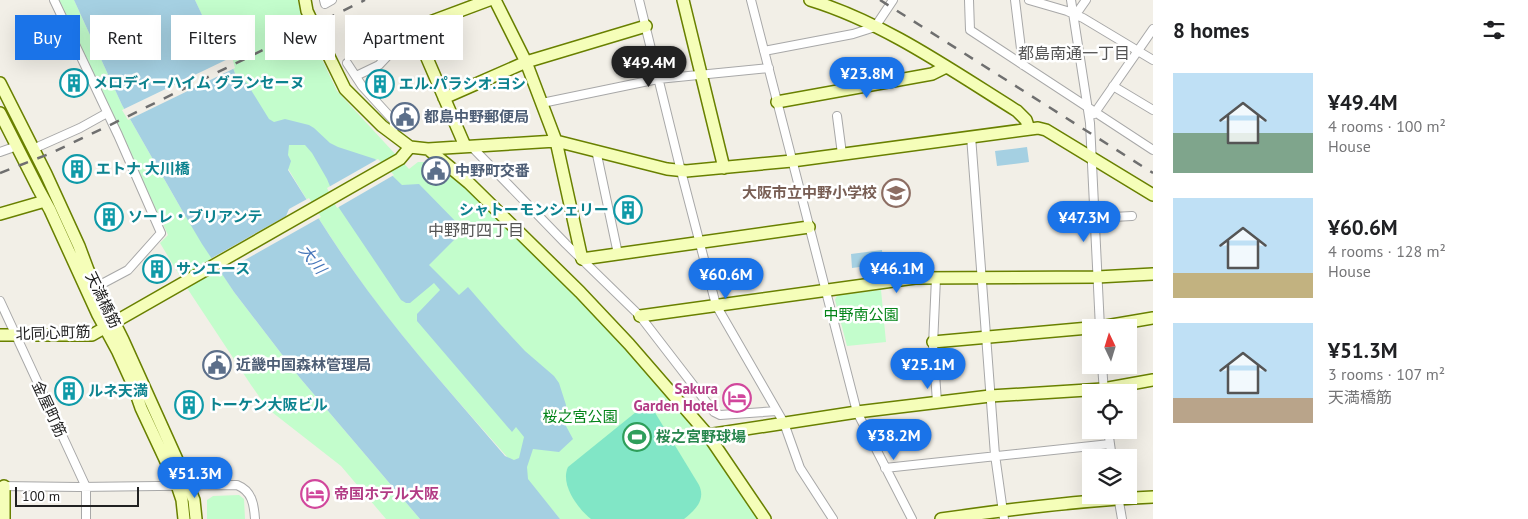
<!DOCTYPE html>
<meta charset="utf-8">
<style>
:root{--surface:#fff;--page:#f6f6f6;--text:#202124;--muted:#757577;--accent:#1a73e8}
body{margin:0;font-family:"PT Sans","Noto Sans JP",sans-serif;background:var(--page);color:var(--text);height:100vh;display:flex;flex-direction:column;font-size:19px;white-space:nowrap}
*{box-sizing:border-box;margin:0}
p{font-size:16px;color:var(--muted)}
.icon{flex:none;width:28px;height:28px;fill:none;stroke:currentColor;stroke-width:2;stroke-linecap:round;stroke-linejoin:round}
.map{position:relative;flex:1;overflow:hidden}
.drawer{display:flex;flex-direction:column;background:var(--surface);width:375px}
.drawer>*{flex:none}
.banner{position:absolute;left:15px;top:15px;width:475px;height:45px;display:flex;gap:10px}
.needle{width:32px;rotate:356deg}
.controls{position:absolute;left:1082px;top:319px;display:grid;gap:10px}
.controls a{display:grid;place-items:center;width:55px;height:55px;border-radius:0px;background:var(--surface);box-shadow:0 5px 20px #0002;font-size:25px}
.scale{position:absolute;left:15px;bottom:12px;width:124px;box-sizing:border-box;padding-left:5px;border:2px solid #212121;border-top:0;font-size:14px;line-height:18px;white-space:nowrap;color:#212121;-webkit-text-stroke:4px #fff;paint-order:stroke}
.price{position:absolute;translate:-50% -42px;padding:0 11px;border-radius:18px;background:var(--accent);color:#fff;font-size:16px;line-height:32px;filter:drop-shadow(0 1px 2px #0008)}
.price::after{content:'';position:absolute;left:50%;top:30px;width:15px;height:11px;margin-left:-8px;background:inherit;clip-path:polygon(0 0,100% 0,50% 100%)}
.price.on{background:#222;color:#fff}
ul{padding:0;list-style:none}
li{display:flex;align-items:center;gap:15px;height:125px;padding:0 20px}
li span{display:grid;place-items:center;flex:none;width:140px;height:100px;border-radius:0px;color:#555}
li>.icon{margin-inline-start:auto}
span .icon{width:60px;height:60px;fill:#fffc;stroke-width:1}
li b{font-size:21px}
h2{display:flex;justify-content:space-between;align-items:center;height:60px;padding:0 20px;font-size:21px}
.pill{padding:0 18px;border-radius:0px;background:var(--surface);box-shadow:0 5px 20px #0002;font-size:18px;line-height:45px}
.pill.on{background:var(--accent);color:#fff}
main{display:flex;flex:1;min-height:0}
.map>svg:first-child{display:block}
.park{fill:#c3fdcc}
.pitch{fill:#81e6c6}
.water{fill:#a5d0e2;fill-rule:evenodd}
.pier{fill:#f2efe7}
.lines{fill:none;stroke-linecap:round;stroke-linejoin:round}
.street-casing{stroke:#a8a8a8;stroke-width:10}
.secondary-casing{stroke:#698000;stroke-width:14}
.street{stroke:#fff;stroke-width:8}
.secondary{stroke:#f5feb9;stroke-width:11}
.rail{stroke:#6f6f6f;stroke-width:2.5;stroke-dasharray:10 10;stroke-linecap:butt}
.labels{text-anchor:middle;stroke-width:5;stroke-linejoin:round;paint-order:stroke}
.culture-label{font-size:15px;font-weight:bold;fill:#0d838f;stroke:#fff;text-anchor:start}
.service-label{font-size:15px;font-weight:bold;fill:#4e5e75;stroke:#fff;text-anchor:start}
.education-label{font-size:15px;font-weight:bold;fill:#785e54;stroke:#fff;text-anchor:end}
.street-label{font-size:15px;fill:#212121;stroke:#fff}
.park-label{font-size:15px;fill:#058519;stroke:#fff}
.hotel-label{font-size:15px;font-weight:bold;fill:#b23c85;stroke:#fff;text-anchor:end}
.leisure-label{font-size:15px;font-weight:bold;fill:#27864d;stroke:#fff;text-anchor:start}
.neighbourhood-label{font-size:16px;fill:#545454;stroke:#fff}
.water-label{font-size:16px;font-style:italic;fill:#4576b9;stroke:#fff}
</style>
<main>
<div class="map">
<svg width="1153" height="519" viewBox="0 0 1153 519">
<rect width="100%" height="100%" fill="#f2efe7"/>
<path class="park" d="M58 0H74L122 105 183 212 234 292 300 378 420 519H386L341 466 268 409 251 385 187 288 160 243 168 235Z
M195 0H298L301 15 337 91 409 169 418 162H426L467 187 582 301 613 333 702 435 759 519H560C497 442 426 370 367 290 318 222 276 149 234 77L236 76 225 47 218 50Z
M881 290 886 342 847 346 835 300 837 295Z
M239 495 244 499 245 519H207V500L213 496Z"/>
<path class="pitch" d="M641 408 654 411 699 485C706 500 695 510 684 519H591C577 508 560 484 568 467Z"/>
<path class="water" d="M74 0H195L218 49 225 47 236 76 234 78 239 86 246 82 269 119 274 122 285 119 309 125 314 128 330 143 338 147 375 159 402 185 419 184 464 230 429 265 459 295 468 287 500 324 525 351 554 376 559 383 566 405V426L573 439 559 452 533 449 527 467 528 479 560 519H420L300 378 234 292 202 244 183 212 122 105ZM289 145H305L312 153 327 179 339 208 401 300 406 303H410L434 283 440 290 417 314V321L512 432 516 427 524 437 519 458 514 460 505 456C459 402 411 349 368 291 339 252 314 211 288 170L291 161 288 155Z
M1027 147 1029 162 997 166 995 151Z
M882 250 883 264 852 268 851 254Z"/>
<path class="pier" d="M232 57 235 68 128 120 122 110Z
M378 159 394 175 337 208 327 188Z
M309 198 321 217 220 274 210 259 286 216 289 209Z"/>
<g class="lines">
<defs>
<path id="street" d="M54 0 118 135 161 233 128 270 96 287
M324 0 325 4 332 0
M639 0 681 171 716 305 784 423 800 468 833 519
M751 0 857 412 912 519
M969 0 970 30 1153 150
M1015 0 1023 65
M1029 0 1067 11 1083 18 1153 60
M1071 0 1090 123 1100 328
M1073 14 1079 10 1086 0
M764 51 853 34 875 27 893 0
M347 63 362 86 394 121 393 135
M356 76 379 65 414 28
M1113 86 1153 110
M542 103 658 79 769 68
M1094 114 1153 29
M837 116 842 154
M971 136 995 455 1004 519
M471 146 566 244 640 316 714 412 720 415 777 411
M33 149 80 128 107 113
M596 150 618 254
M0 152 17 146
M1094 218 1132 216
M936 278 933 345 937 402
M0 301 86 487V519
M1102 365 1104 392
M1108 430 1112 458
M885 468 1110 444
M0 486 79 487 237 485C252 491 254 504 255 519
M1118 496 1122 519"/>
<path id="secondary" d="M305 0 307 11 317 32 345 89 382 126 410 147 428 149 556 141 667 169 686 171 792 161 1038 128 1046 130 1153 195
M495 0 526 62 556 141 582 259 809 227
M683 0 724 168
M810 0C885 23 951 70 1017 111L1026 120 1029 129
M0 83 46 174 79 246 88 270 123 340 183 473 194 500 196 519
M444 98 526 62 646 26
M777 102 932 74 946 67
M0 113 39 190 50 210 98 315 118 352 133 385 141 408 177 485 182 500 184 519
M465 146 414 28 489 0
M428 149 469 183 580 292 629 344 708 435 765 519
M0 214 45 201
M640 316 915 278 1097 277 1153 274
M0 335H92L400 159 410 147
M933 342 1100 327 1153 318
M707 435 857 412 990 396 1103 389 1153 380
M4 519V486
M941 519C1012 509 1082 500 1153 497"/>
</defs>
<use href="#street" class="street-casing"/>
<use href="#secondary" class="secondary-casing"/>
<use href="#street" class="street"/>
<use href="#secondary" class="secondary"/>
<path class="rail" d="M880 0 1153 173
M0 173 49 154 108 126 365 0"/>
</g>
<defs>
<symbol id="building-ring" viewBox="-11 -11 22 22"><circle r="9.5" fill="#fff" stroke="#0f9aa8" stroke-width="1.5"/><path d="M-4-6H4V6H1V3H-1V6H-4ZM-2.5-4.3h1.7v1.8h-1.7ZM.8-4.3h1.7v1.8H.8ZM-2.5-1h1.7V.8h-1.7ZM.8-1h1.7V.8H.8Z" fill="#0f9aa8"/></symbol>
<symbol id="civic-ring" viewBox="-11 -11 22 22"><circle r="9.5" fill="#fff" stroke="#5c6f8a" stroke-width="1.5"/><path d="M-.6-6.5H3V-4.5H.6V-3L4-1V1h2V6H-6V1h2V-1L-.6-3ZM-1.2 2.5V6h2.4V2.5Z" fill="#5c6f8a"/></symbol>
<symbol id="school-ring" viewBox="-11 -11 22 22"><circle r="9.5" fill="#fff" stroke="#8d6e63" stroke-width="1.5"/><path d="M0-5L7-2L0 1L-7-2ZM-4 1L0 2.5L4 1V4Q0 6-4 4Z" fill="#8d6e63"/></symbol>
<symbol id="hotel-ring" viewBox="-11 -11 22 22"><circle r="9.5" fill="#fff" stroke="#d1479c" stroke-width="1.5"/><path d="M-6-4.5h1.5V1H6V5H4.5V3h-9V5H-6ZM-4 0a1.8 1.8 0 1 1 3.6 0ZM.5 0V-2.5h3Q6-2.5 6 0Z" fill="#d1479c"/></symbol>
<symbol id="stadium-ring" viewBox="-11 -11 22 22"><circle r="9.5" fill="#fff" stroke="#2e9e5b" stroke-width="1.5"/><path d="M0-5a6.5 5 0 1 0 0 10a6.5 5 0 1 0 0-10ZM-3.5-1.8h7v3.6h-7Z" fill="#2e9e5b"/></symbol>
</defs>
<g fill-rule="evenodd">
<use href="#building-ring" x="58" y="67" width="32" height="32"/>
<use href="#building-ring" x="364" y="68" width="32" height="32"/>
<use href="#civic-ring" x="389" y="101" width="32" height="32"/>
<use href="#building-ring" x="61" y="153" width="32" height="32"/>
<use href="#civic-ring" x="420" y="155" width="32" height="32"/>
<use href="#school-ring" x="880" y="177" width="32" height="32"/>
<use href="#building-ring" x="612" y="194" width="32" height="32"/>
<use href="#building-ring" x="93" y="201" width="32" height="32"/>
<use href="#building-ring" x="141" y="253" width="32" height="32"/>
<use href="#civic-ring" x="201" y="349" width="32" height="32"/>
<use href="#building-ring" x="53" y="375" width="32" height="32"/>
<use href="#hotel-ring" x="721" y="382" width="32" height="32"/>
<use href="#building-ring" x="173" y="389" width="32" height="32"/>
<use href="#stadium-ring" x="621" y="421" width="32" height="32"/>
<use href="#hotel-ring" x="299" y="478" width="32" height="32"/>
</g>
<g class="labels">
<g class="culture-label">
<text x="93" y="88">メロディーハイム グランセーヌ</text>
<text x="399" y="89">エル.パラシオ.ヨシ</text>
<text x="96" y="174">エトナ 大川橋</text>
<text x="609" y="215" text-anchor="end">シャトーモンシェリー</text>
<text x="128" y="222">ソーレ・ブリアンテ</text>
<text x="176" y="274">サンエース</text>
<text x="88" y="396">ルネ天満</text>
<text x="208" y="410">トーケン大阪ビル</text>
</g>
<g class="service-label">
<text x="424" y="122">都島中野郵便局</text>
<text x="455" y="176">中野町交番</text>
<text x="236" y="370">近畿中国森林管理局</text>
</g>
<g class="education-label">
<text x="877" y="198">大阪市立中野小学校</text>
</g>
<g class="street-label">
<text transform="translate(103 300) rotate(64)" y="5">天満橋筋</text>
<text transform="translate(53 333) rotate(-2)" y="5">北同心町筋</text>
<text transform="translate(49 409) rotate(65)" y="5">金屋町筋</text>
</g>
<g class="park-label">
<text x="861" y="320">中野南公園</text>
<text x="580" y="422">桜之宮公園</text>
</g>
<g class="hotel-label">
<text x="718" y="394">Sakura<tspan x="718" dy="17">Garden Hotel</tspan></text>
<text x="334" y="499" text-anchor="start">帝国ホテル大阪</text>
</g>
<g class="leisure-label">
<text x="656" y="442">桜之宮野球場</text>
</g>
<g class="neighbourhood-label">
<text x="1074" y="59">都島南通一丁目</text>
<text x="476" y="236">中野町四丁目</text>
</g>
<g class="water-label">
<text transform="translate(313 259) rotate(51)" y="6">大川</text>
</g>
</g>
</svg>
<div class="controls">
<a><svg class="needle" viewBox="-14 -14 28 28"><path d="M0-13l5 13h-10z" fill="#e53935"/><path d="M0 13l5-13h-10z" fill="#757577"/></svg></a>
<a><svg class="icon" aria-label="locate" viewBox="0 0 24 24"><circle cx="12" cy="12" r="6"/><path d="M12 2v4M12 18v4M2 12h4M18 12h4"/></svg></a>
<a><svg class="icon" aria-label="layers" viewBox="0 0 24 24"><path d="M12 4l9 5-9 5-9-5zM3 14l9 5 9-5"/></svg></a>
</div>
<div class="scale">100 m</div>
<b class="price on" style="left:649px;top:88px">¥49.4M</b>
<b class="price" style="left:867px;top:99px">¥23.8M</b>
<b class="price" style="left:1084px;top:243px">¥47.3M</b>
<b class="price" style="left:897px;top:294px">¥46.1M</b>
<b class="price" style="left:726px;top:300px">¥60.6M</b>
<b class="price" style="left:928px;top:390px">¥25.1M</b>
<b class="price" style="left:894px;top:461px">¥38.2M</b>
<b class="price" style="left:195px;top:499px">¥51.3M</b>
<div class="banner">
<a class="pill on">Buy</a>
<a class="pill">Rent</a>
<a class="pill">Filters</a>
<a class="pill">New</a>
<a class="pill">Apartment</a>
</div>
</div>
<section class="drawer">
<h2>8 homes<svg class="icon" aria-label="filters" viewBox="0 0 24 24"><path d="M4 7h16M4 17h16"/><circle cx="9" cy="7" r="2"/><circle cx="15" cy="17" r="2"/></svg></h2>
<ul>
<li><span style="background:linear-gradient(#bfe0f5 60%,#7fa58c 0)"><svg class="icon" aria-label="home" viewBox="0 0 24 24"><path d="M3 11l9-7 9 7M6 9v11h12V9"/></svg></span><div><b>¥49.4M</b><p>4 rooms · 100 m²</p><p>House</p></div></li>
<li><span style="background:linear-gradient(#bfe0f5 75%,#c2b280 0)"><svg class="icon" aria-label="home" viewBox="0 0 24 24"><path d="M3 11l9-7 9 7M6 9v11h12V9"/></svg></span><div><b>¥60.6M</b><p>4 rooms · 128 m²</p><p>House</p></div></li>
<li><span style="background:linear-gradient(#bfe0f5 75%,#b9a48a 0)"><svg class="icon" aria-label="home" viewBox="0 0 24 24"><path d="M3 11l9-7 9 7M6 9v11h12V9"/></svg></span><div><b>¥51.3M</b><p>3 rooms · 107 m²</p><p>天満橋筋</p></div></li>
</ul>
</section>
</main>
